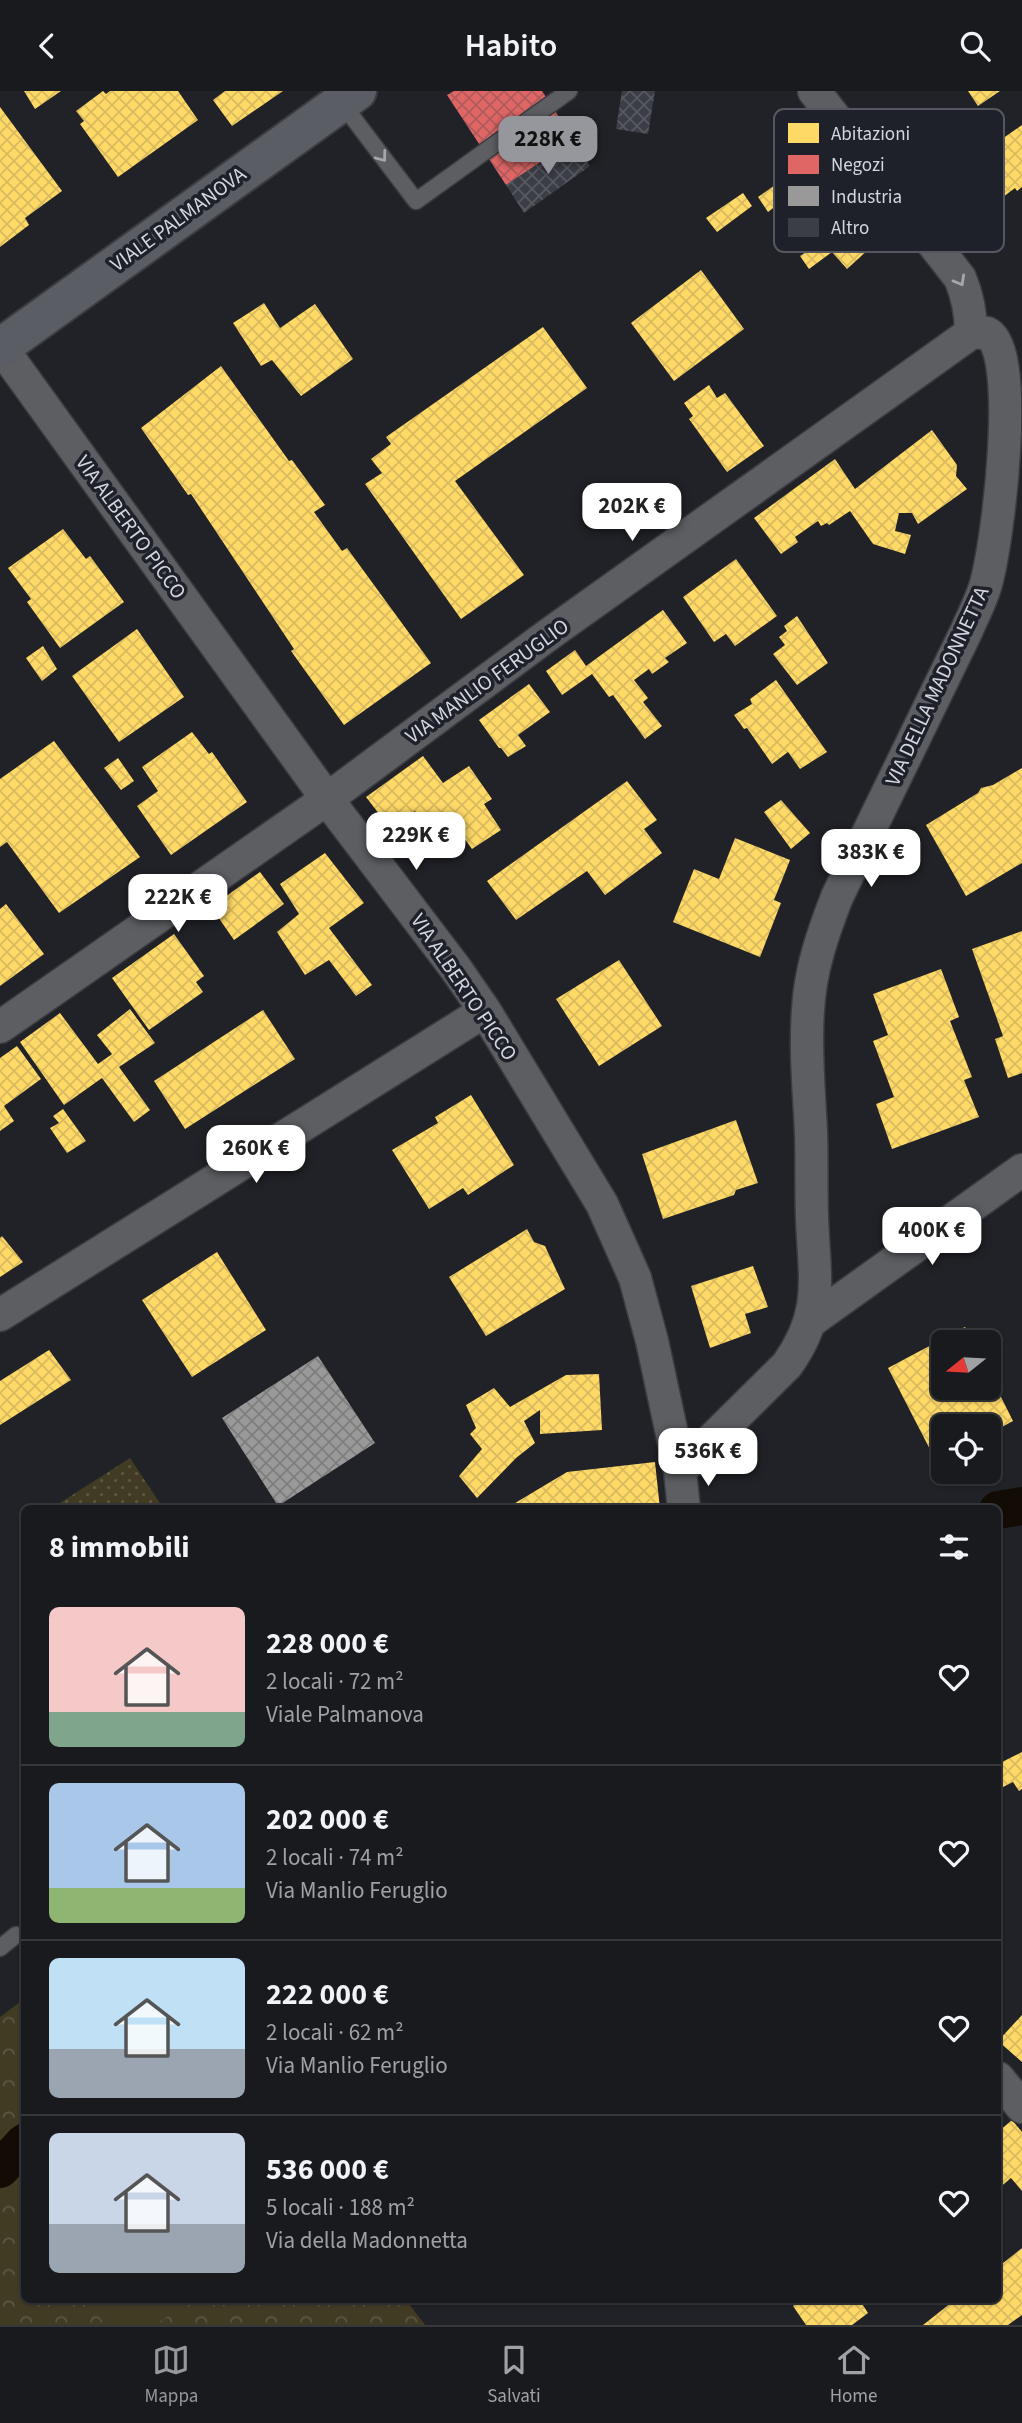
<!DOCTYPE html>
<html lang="it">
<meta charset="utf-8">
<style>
:root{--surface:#191a1d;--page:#222326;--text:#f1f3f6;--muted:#9fa1a4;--line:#37383b;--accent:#95979d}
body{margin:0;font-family:"Source Sans 3",sans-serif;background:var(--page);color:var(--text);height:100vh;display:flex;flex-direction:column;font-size:26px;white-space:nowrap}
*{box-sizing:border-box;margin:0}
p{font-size:23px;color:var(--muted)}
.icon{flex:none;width:38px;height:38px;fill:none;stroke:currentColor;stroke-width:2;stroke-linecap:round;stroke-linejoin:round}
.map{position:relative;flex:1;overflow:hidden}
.sheet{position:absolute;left:21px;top:1414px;width:980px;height:798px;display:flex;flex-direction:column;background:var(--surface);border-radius:10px;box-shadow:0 2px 5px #0004,0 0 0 2px var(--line)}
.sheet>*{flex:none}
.needle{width:46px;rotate:252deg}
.buttons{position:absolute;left:931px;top:1239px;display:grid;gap:14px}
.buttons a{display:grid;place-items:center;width:70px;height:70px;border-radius:10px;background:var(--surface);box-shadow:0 2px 5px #0004,0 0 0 2px var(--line);font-size:35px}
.price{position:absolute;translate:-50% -60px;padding:0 16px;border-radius:14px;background:#fff;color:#222;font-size:23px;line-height:46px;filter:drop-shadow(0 2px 4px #0008)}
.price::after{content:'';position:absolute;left:50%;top:42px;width:21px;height:16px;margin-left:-10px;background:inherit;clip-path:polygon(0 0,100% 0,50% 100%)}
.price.on{background:var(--accent);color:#111}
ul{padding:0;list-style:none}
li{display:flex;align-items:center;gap:21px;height:175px;padding:0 28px}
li+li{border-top:2px solid var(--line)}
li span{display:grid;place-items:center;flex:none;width:196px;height:140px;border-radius:10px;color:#555}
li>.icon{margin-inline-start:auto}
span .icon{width:84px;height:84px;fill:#fffc;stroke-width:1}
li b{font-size:30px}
h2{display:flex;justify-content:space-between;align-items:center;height:84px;padding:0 28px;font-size:30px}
header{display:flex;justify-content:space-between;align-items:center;height:91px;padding:0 28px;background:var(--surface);font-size:32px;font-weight:600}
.menu{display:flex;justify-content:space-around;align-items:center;height:98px;border-top:2px solid var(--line);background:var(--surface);font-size:19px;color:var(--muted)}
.menu a{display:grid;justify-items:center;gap:4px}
.menu .on{color:var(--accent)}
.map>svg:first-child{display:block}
.grass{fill:url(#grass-dots)}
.park{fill:url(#park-crowns)}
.pitch{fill:#423b24}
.homes{fill:url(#homes-cross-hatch)}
.shops{fill:url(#shops-cross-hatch)}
.industry{fill:url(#industry-cross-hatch)}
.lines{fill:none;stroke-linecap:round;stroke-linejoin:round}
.canal{stroke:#120c04;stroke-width:38}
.building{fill:url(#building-cross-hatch)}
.service-casing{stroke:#3b3c41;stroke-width:19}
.minor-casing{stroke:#3b3c41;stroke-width:35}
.primary-casing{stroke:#3b3c41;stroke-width:42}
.service{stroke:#5c5e62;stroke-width:16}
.minor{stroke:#5c5e62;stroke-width:32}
.primary{stroke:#5a5d63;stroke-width:38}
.oneway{stroke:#a4a6ac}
.labels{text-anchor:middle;stroke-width:7;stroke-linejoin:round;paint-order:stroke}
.street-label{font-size:21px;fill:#d4d6dd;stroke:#1e202a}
.key{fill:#1e202a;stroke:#555760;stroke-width:2}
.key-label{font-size:19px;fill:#d4d6dd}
</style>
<header><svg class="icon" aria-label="back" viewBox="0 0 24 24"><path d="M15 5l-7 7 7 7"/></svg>Habito<svg class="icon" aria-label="search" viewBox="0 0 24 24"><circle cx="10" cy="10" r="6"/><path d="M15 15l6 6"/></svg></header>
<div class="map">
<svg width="1022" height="2234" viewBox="0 0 1022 2234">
<defs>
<pattern id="grass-dots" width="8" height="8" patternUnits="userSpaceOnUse" patternTransform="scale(1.75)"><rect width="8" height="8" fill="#423b24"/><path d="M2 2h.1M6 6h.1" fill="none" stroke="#5c5743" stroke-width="1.8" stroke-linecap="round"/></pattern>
<pattern id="park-crowns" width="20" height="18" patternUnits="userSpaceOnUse" patternTransform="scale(1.75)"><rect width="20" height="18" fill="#423b24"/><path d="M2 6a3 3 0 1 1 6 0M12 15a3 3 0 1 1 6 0" fill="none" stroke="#5c5743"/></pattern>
<pattern id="homes-cross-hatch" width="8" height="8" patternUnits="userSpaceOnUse" patternTransform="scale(1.75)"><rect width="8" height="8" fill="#ffd966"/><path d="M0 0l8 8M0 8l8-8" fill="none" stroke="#d9ba5f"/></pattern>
<pattern id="shops-cross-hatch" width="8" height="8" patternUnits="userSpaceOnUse" patternTransform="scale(1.75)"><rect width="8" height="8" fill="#e06666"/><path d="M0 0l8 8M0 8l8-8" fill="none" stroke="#b05b5b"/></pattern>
<pattern id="industry-cross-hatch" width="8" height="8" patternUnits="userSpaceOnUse" patternTransform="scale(1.75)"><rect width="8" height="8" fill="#999"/><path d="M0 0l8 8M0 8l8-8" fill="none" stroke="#7e7e7f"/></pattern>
<pattern id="building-cross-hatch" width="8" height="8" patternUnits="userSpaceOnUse" patternTransform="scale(1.75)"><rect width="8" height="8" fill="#3c3e47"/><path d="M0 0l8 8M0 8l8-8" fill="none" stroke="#575961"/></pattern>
</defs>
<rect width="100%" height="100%" fill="#212227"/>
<path class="grass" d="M130 1367 163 1417H52Z"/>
<path class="park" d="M24 1908V2027L0 2052V1926Z
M24 2064V2208L406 2209 425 2234H0V2086Z"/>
<path class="pitch" d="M87 2209H191L155 2234H105Z"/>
<path class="homes" d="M24 0H61L35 18Z
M103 0 106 3 110 0H178L198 29 118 86 80 33 84 30 76 20Z
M225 0H283L232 35 213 9Z
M968 0H1000L978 15Z
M0 16 62 100 25 127 29 134 0 156Z
M1022 34V96L1017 100 1015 97 995 112 998 115 969 135 939 92Z
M814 69 880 148 847 178 832 161 809 178 800 165 824 149 786 107 768 121 758 106 782 89 785 94Z
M743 102 752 115 717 141 706 127Z
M701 179 744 238 674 290 631 232Z
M264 212 280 237 315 213 353 268 301 305 272 269 261 275 233 232Z
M543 236 587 297 455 390 524 484 461 528 365 393 382 382 371 368 391 353 386 346Z
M221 275 289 370 292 369 325 414 314 421 342 460 347 457 431 572 344 634 291 560 294 558 191 403 188 404 141 337Z
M709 294 717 307 725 302 764 355 727 381 689 328 693 325 684 312Z
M932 339 957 374 956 385 967 398 918 433 912 422H899L895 440 911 444 905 463 873 453 850 420 829 434 827 432 821 435 818 430 795 446 798 451 781 463 754 427 835 368 855 398Z
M63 438 86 468 90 465 124 511 60 557 27 511 31 508 8 477Z
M736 468 777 525 735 555 726 543 714 551 683 506Z
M663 519 687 552 665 567 669 571 652 583 649 578 634 589 648 607 643 611 662 635 645 648 613 604 609 606 592 583 562 604 546 580 575 559 586 575Z
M797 525 828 572 797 594 773 563 785 554 779 546 787 540 784 535Z
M137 538 184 606 119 651 72 585Z
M43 555 57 578 42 590 26 567Z
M776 589 827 661 800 678 788 661 772 673 747 637 744 638 734 624 752 613 750 608Z
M529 593 550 621 518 644 526 655 508 666 501 657H499L479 629Z
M192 641 209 663 212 661 247 711 171 764 137 715 158 700 142 676Z
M54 650 140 766 59 822 7 751 0 756V688Z
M423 665 443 692 469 675 492 708 484 713 501 739 472 758 458 739 438 752 415 720 390 737 366 706Z
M118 667 134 690 121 699 104 677Z
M1022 677V772L966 805 926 734 978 702 981 697 993 694Z
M627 690 657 729 644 738 662 762 605 804 587 780 516 829 487 790Z
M781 709 810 742 791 758 764 721Z
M735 747 790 769 774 809 781 812 760 866 673 831 694 778 719 788Z
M325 762 364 812 329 837 372 894 356 905 329 869 305 884 277 841 299 823 280 793Z
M260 781 284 813 234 849 211 816Z
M6 813 44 863 0 895V818Z
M1022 840V982L1008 987 995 948 1003 945 972 858Z
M174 843 204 885 196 891 203 901 149 939 112 887Z
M619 869 662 935 599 975 556 908Z
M941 878 959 926 950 930 972 986 964 989 979 1026 892 1058 876 1013 894 1006 873 950 888 944 873 903Z
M130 918 155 952 119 976 150 1019 134 1031 102 987 64 1014 20 951 60 922 98 973 112 963 97 944Z
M263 919 295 968 185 1038 154 990Z
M17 955 41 988 4 1015 14 1030 0 1040V967Z
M471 1004 514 1074 468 1104 463 1097 429 1118 392 1059 438 1032 435 1026Z
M63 1018 86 1050 67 1062 50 1037 59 1032 53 1025Z
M736 1029 758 1092 736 1099 734 1104 663 1128 642 1063Z
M527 1138 534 1151 545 1155 565 1198 486 1245 449 1186Z
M2 1145 23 1171 0 1186V1147Z
M217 1161 266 1239 192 1286 142 1209Z
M753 1175 768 1216 745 1223 751 1242 710 1257 691 1195Z
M965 1236 973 1251H943V1297H989V1282L1013 1330 989 1343V1335H943V1366L936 1370 888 1277Z
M49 1259 71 1289 0 1334V1290Z
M599 1283 602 1339 540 1343V1319L524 1330 535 1352 516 1367 477 1407 459 1385 482 1358 470 1343 476 1337 466 1314 494 1297 510 1316 566 1284Z
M655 1371 660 1418H505L567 1381Z
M1022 1661V1698L1019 1700 1013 1691 1001 1697 998 1691V1673Z
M1022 1924V1971L998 1950Z
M1012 2029 1022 2041V2100L1011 2087 998 2098V2041Z
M1022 2157V2224L1008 2234H923L956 2208H998V2176Z
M802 2208H859L868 2222 852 2234H806L793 2215Z"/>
<path class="shops" d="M454 0H542L574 49 506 94 447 4Z"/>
<path class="industry" d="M318 1265 375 1352 278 1415 222 1327Z"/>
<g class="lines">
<path class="canal" d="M998 1419 1022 1415
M0 2078 24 2052"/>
</g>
<path class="building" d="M622 0H655L648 43 616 38Z
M574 49 590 75 524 122 506 94Z"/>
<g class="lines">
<defs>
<path id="service" d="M341 11 416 110 569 0
M0 1857 16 1844"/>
<path id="minor" d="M814 0 960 187C968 206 971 222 971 242
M1 256 327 708 456 878 485 920 602 1113 635 1187 652 1250 680 1380 684 1418
M0 936 327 708 548 544 971 242
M0 1224 485 920
M811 1230 1022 1079
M680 1380 787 1274C825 1221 814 1186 812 1126 811 1098 812 1070 811 1041 809 1001 805 959 808 919 810 879 823 842 837 806L966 541C972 527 980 512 985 496 998 455 1022 257 987 242 983 241 976 242 971 242
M998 1987 1022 2016"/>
<path id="primary" d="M0 257 357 0"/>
</defs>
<use href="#service" class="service-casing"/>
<use href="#minor" class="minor-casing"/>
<use href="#primary" class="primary-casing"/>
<use href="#service" class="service"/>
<use href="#minor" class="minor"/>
<use href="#primary" class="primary"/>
</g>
<defs><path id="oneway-chevron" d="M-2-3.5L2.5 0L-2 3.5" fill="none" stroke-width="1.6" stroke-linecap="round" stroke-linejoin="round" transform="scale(1.75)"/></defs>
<g class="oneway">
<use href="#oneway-chevron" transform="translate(382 66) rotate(53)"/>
<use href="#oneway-chevron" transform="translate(960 190) rotate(61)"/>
</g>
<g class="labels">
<g class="street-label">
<text transform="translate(178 128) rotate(-36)" y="7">VIALE PALMANOVA</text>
<text transform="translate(131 436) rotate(54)" y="7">VIA ALBERTO PICCO</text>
<text transform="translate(487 590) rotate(-36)" y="7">VIA MANLIO FERUGLIO</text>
<text transform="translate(937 595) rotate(-65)" y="7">VIA DELLA MADONNETTA</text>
<text transform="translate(464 896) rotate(56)" y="7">VIA ALBERTO PICCO</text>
</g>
</g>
<rect x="774" y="18" width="230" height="143" rx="10" class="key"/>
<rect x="788" y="32" width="31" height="20" fill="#ffd966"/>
<rect x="788" y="64" width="31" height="19" fill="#e06666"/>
<rect x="788" y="95" width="31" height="20" fill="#999"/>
<rect x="788" y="127" width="31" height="19" fill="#3c3e47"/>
<g class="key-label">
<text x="831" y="49">Abitazioni</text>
<text x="831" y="80">Negozi</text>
<text x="831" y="112">Industria</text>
<text x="831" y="143">Altro</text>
</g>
</svg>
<div class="buttons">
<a><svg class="needle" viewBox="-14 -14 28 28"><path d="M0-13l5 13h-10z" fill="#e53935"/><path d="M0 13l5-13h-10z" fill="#9fa1a4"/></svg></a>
<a><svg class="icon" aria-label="locate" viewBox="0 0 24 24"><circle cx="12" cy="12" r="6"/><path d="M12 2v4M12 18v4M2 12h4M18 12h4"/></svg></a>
</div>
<b class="price on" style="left:548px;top:85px">228K €</b>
<b class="price" style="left:632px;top:452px">202K €</b>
<b class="price" style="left:416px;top:781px">229K €</b>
<b class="price" style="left:871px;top:798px">383K €</b>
<b class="price" style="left:178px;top:843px">222K €</b>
<b class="price" style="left:256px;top:1094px">260K €</b>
<b class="price" style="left:932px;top:1176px">400K €</b>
<b class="price" style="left:708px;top:1397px">536K €</b>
<section class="sheet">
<h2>8 immobili<svg class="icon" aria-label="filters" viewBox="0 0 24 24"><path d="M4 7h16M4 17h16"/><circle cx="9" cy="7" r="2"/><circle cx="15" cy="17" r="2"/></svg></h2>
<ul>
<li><span style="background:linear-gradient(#f6c9c9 75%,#7fa58c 0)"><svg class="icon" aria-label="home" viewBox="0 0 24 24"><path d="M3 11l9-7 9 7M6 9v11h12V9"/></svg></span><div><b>228 000 €</b><p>2 locali · 72 m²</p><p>Viale Palmanova</p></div><svg class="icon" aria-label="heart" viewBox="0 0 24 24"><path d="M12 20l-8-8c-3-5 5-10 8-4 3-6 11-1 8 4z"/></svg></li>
<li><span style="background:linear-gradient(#a9c7e8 75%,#8fb573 0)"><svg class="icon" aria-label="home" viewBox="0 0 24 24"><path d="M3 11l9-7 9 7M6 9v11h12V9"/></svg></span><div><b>202 000 €</b><p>2 locali · 74 m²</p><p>Via Manlio Feruglio</p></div><svg class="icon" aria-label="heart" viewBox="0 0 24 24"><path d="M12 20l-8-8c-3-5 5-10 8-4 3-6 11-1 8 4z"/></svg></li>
<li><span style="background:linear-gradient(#bfe0f5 65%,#9aa5b1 0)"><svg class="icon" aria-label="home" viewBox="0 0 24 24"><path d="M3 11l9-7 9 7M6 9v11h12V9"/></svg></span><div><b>222 000 €</b><p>2 locali · 62 m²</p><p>Via Manlio Feruglio</p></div><svg class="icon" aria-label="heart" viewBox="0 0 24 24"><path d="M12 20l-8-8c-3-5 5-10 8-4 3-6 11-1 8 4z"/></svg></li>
<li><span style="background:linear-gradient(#c9d6e8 65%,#9aa5b1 0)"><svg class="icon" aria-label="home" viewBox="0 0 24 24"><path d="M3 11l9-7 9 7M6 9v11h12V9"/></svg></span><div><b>536 000 €</b><p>5 locali · 188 m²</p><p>Via della Madonnetta</p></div><svg class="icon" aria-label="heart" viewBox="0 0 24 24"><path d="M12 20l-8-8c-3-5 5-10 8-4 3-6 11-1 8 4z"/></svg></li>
</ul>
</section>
</div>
<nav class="menu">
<a class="on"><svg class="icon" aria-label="map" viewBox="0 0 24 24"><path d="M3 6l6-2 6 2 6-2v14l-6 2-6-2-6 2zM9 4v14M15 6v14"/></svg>Mappa</a>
<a><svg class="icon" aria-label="saved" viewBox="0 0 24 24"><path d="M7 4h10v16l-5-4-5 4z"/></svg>Salvati</a>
<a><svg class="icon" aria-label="home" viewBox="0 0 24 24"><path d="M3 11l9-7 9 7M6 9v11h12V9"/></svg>Home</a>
</nav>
